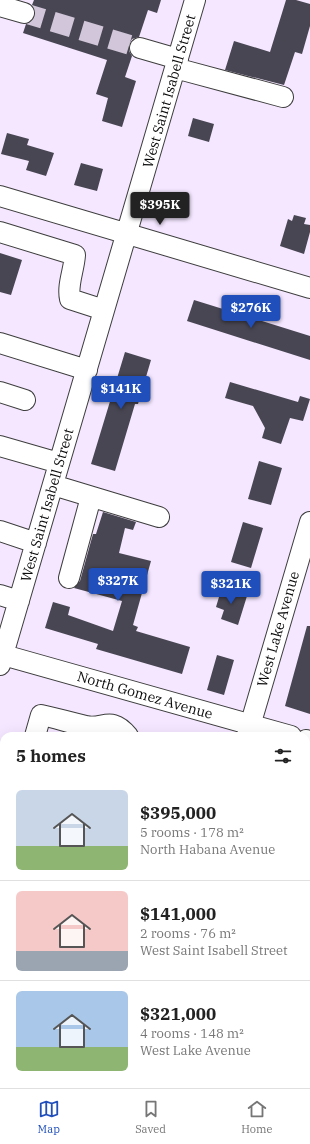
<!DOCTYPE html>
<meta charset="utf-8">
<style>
:root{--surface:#fff;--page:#f6f6f6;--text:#222;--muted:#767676;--line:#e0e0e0;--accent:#204fbb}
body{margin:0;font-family:"IBM Plex Serif",serif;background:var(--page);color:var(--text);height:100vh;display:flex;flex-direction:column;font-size:15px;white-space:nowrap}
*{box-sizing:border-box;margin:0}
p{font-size:13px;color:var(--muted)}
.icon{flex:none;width:22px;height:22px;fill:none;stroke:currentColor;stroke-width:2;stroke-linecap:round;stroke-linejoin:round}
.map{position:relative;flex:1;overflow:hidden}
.drawer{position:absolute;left:0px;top:732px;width:310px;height:356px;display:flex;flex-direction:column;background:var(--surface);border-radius:12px 12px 0 0;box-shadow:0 4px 16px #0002}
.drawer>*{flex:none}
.price{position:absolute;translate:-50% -34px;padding:0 9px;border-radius:4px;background:var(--accent);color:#fff;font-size:13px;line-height:26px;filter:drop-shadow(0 1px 2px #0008)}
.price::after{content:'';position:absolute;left:50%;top:24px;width:12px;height:9px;margin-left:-6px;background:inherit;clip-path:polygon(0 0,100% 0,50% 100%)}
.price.active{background:#222;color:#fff}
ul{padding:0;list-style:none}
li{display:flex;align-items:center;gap:12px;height:100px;padding:0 16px}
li+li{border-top:1px solid var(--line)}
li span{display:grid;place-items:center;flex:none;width:112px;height:80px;border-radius:6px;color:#555}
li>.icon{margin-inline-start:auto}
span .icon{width:48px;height:48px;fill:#fffc;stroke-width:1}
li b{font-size:17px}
h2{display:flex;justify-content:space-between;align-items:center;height:48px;padding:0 16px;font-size:17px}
.dock{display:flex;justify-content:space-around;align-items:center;height:56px;border-top:1px solid var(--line);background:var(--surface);font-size:11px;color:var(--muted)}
.dock a{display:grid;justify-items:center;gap:2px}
.dock .active{color:var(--accent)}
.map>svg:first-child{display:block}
.building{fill:#484652}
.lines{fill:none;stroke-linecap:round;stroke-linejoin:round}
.minor-tunnel{stroke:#d1c6da;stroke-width:20;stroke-dasharray:20 10;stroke-linecap:butt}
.minor-casing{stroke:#3d3d3d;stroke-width:22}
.minor{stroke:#fff;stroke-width:20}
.labels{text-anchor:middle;stroke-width:4;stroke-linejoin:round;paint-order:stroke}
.street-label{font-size:14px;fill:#0a0a0a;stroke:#fff}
</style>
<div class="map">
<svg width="310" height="1088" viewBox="0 0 310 1088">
<rect width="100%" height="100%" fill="#f4e7ff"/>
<path class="building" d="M34 0H161L157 13 148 10 139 37 132 39 129 44V51L132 56 125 77 136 81 122 127 102 121 108 98 96 94 107 60 23 33 26 24 32 22 35 17V11L32 5Z
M286 0H296L310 4V26L302 54 295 52 284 85 225 70 234 41 270 52Z
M193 118 214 124 209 142 188 136Z
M7 133 29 139 27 145 54 153 46 176 26 170 29 161 1 154Z
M81 163 103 169 97 191 74 185Z
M294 215 306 218 304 224 310 225V232L304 254 280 246 288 219 292 221Z
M0 253 22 260 11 295 0 292Z
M194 300 310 336V360L187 321Z
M125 352 151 360 138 404H135L115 471 91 464Z
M230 382 298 402 300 396 310 399 303 421 290 418 281 444 262 438 265 428 253 406 225 398Z
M259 461 282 468 271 505 248 499Z
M103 512 136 522 133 530 125 528 119 553 151 561 133 625 138 627 136 631 190 647 182 674 96 649 98 644 45 628 53 602 70 607 68 615 113 631 122 601 74 588 80 581 93 534H96Z
M243 522 263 528 251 568 231 562Z
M222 587 247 596 238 625 221 619 224 610 216 607Z
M307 626H310V714L285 706Z
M217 655 234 660 224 695 207 690Z"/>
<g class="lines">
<path class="minor-tunnel" d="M24 13 140 48"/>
<defs>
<path id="minor" d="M0 6 24 13
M140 48 178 59
M175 68 283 97
M0 196 310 288
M0 232 75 255C74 270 67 285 70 299L104 310
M0 343 87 370
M0 392 25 400
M0 446 59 463
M53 485 159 517
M0 531 36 543
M69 578 91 497
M0 595 19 601
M0 654 291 736
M0 665 195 0
M35 736 41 715C56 718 71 723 86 726 103 730 111 715 128 736
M247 736 310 522
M306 740 310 741
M0 797 4 783
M0 835 4 836
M0 956 4 957
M0 1000 4 1001
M26 1088 27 1084
M144 1088 146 1084"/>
</defs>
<use href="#minor" class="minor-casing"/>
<use href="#minor" class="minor"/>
</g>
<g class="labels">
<g class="street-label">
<text transform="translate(169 91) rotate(-74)" y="5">West Saint Isabell Street</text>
<text transform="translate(47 505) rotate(-74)" y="5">West Saint Isabell Street</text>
<text transform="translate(278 629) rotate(-74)" y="5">West Lake Avenue</text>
<text transform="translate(145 695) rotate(16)" y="5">North Gomez Avenue</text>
</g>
</g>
</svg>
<b class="price active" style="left:160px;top:226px">$395K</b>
<b class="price" style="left:251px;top:329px">$276K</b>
<b class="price" style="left:121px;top:410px">$141K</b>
<b class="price" style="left:118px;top:602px">$327K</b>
<b class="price" style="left:231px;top:605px">$321K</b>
<section class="drawer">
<h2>5 homes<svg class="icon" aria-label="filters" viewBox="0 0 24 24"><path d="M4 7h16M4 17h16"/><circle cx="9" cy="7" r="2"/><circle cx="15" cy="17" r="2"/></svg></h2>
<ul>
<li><span style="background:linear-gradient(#c9d6e8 70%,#8fb573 0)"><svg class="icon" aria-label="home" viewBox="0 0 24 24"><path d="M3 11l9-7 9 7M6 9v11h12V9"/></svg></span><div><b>$395,000</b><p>5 rooms · 178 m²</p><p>North Habana Avenue</p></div></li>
<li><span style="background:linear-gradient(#f6c9c9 75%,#9aa5b1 0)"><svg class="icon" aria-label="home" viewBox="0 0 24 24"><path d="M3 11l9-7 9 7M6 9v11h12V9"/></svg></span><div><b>$141,000</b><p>2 rooms · 76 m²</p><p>West Saint Isabell Street</p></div></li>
<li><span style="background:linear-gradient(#a9c7e8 70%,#8fb573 0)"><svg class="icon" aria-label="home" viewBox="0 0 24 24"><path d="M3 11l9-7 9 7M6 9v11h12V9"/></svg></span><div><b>$321,000</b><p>4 rooms · 148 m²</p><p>West Lake Avenue</p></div></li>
</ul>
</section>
</div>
<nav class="dock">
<a class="active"><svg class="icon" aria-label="map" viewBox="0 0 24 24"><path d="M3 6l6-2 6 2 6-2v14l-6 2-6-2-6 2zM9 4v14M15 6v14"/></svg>Map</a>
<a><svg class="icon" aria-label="saved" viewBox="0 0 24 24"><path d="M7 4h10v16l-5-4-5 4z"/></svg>Saved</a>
<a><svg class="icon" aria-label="home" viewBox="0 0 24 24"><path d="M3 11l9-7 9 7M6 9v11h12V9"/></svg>Home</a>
</nav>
